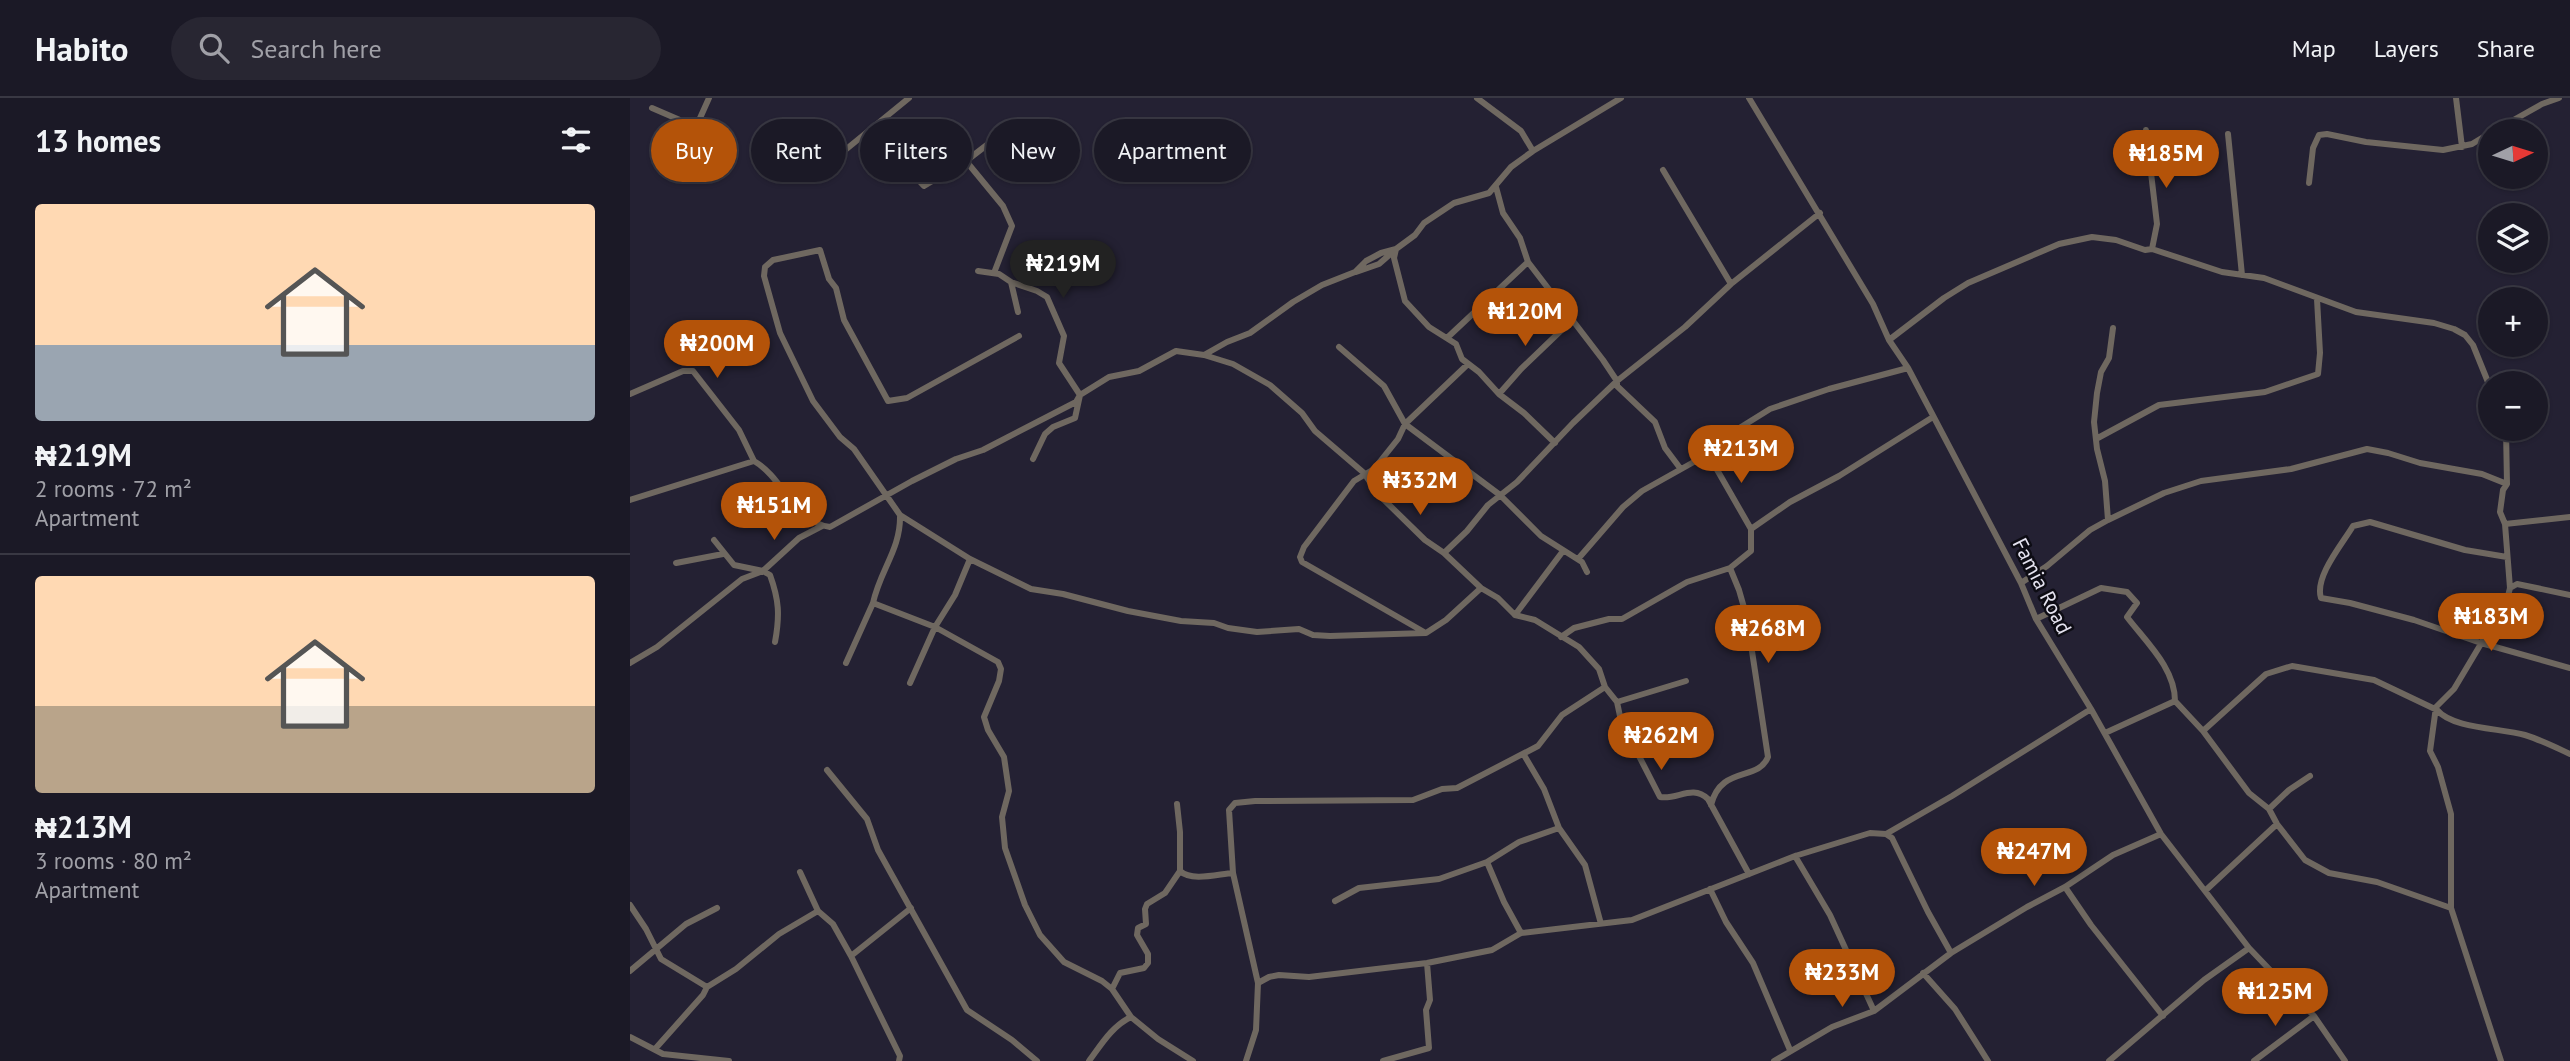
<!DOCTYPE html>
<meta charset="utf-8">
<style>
:root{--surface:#1b1926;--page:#282632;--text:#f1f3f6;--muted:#a0a0a7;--line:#393843;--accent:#b45309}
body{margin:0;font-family:"PT Sans",sans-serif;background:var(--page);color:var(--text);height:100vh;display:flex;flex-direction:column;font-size:26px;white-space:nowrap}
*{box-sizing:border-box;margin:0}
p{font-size:23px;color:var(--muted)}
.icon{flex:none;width:38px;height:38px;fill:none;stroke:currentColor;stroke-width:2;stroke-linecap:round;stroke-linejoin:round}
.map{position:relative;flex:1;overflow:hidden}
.side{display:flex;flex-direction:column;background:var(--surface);width:630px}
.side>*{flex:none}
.banner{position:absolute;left:21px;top:21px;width:665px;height:63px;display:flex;gap:14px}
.needle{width:46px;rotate:86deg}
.fabs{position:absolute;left:1848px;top:21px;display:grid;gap:14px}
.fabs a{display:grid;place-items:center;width:70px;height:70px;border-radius:50%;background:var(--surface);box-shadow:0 2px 5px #0004,0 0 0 2px var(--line);font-size:35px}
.price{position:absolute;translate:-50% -60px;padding:0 16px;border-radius:24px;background:var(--accent);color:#fff;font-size:23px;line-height:46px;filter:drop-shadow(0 2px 4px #0008)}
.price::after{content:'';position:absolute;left:50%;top:42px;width:21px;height:16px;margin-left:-10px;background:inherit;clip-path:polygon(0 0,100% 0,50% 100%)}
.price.on{background:#222;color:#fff}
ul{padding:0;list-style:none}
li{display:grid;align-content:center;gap:14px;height:371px;padding:0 35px}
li+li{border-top:2px solid var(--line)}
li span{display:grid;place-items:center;height:217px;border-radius:7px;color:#555}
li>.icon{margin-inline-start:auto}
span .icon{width:126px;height:126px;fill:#fffc;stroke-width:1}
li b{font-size:30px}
h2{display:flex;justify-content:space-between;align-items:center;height:84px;padding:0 35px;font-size:30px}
.chip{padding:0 24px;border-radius:32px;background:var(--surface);box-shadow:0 2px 5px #0004,0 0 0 2px var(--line);font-size:24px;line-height:63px}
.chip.on{background:var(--accent);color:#fff}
header{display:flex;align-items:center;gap:42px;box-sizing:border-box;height:98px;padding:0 35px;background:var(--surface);border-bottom:2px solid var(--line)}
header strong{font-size:33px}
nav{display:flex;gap:38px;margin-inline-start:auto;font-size:24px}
.search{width:490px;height:63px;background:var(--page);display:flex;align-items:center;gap:18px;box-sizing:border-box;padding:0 24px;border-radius:38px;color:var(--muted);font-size:26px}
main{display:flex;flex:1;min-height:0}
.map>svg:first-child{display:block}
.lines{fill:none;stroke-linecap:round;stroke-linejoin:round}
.street{stroke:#6f6860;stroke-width:6}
.labels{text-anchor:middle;stroke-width:5;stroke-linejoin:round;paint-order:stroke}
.street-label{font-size:21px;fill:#e4e2ef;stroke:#0d0c14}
</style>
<header>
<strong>Habito</strong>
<div class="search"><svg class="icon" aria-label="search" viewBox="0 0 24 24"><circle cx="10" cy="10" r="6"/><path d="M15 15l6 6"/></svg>Search here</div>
<nav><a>Map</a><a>Layers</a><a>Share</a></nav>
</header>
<main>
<section class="side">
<h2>13 homes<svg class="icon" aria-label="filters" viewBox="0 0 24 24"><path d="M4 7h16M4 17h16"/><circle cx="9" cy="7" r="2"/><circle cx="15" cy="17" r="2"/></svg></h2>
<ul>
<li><span style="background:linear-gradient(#ffd9b3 65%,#9aa5b1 0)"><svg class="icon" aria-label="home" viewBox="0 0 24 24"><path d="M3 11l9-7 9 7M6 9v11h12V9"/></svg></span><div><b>₦219M</b><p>2 rooms · 72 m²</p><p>Apartment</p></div></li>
<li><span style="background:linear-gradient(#ffd9b3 60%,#b9a48a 0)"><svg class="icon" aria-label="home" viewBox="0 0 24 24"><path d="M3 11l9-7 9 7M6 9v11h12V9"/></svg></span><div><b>₦213M</b><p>3 rooms · 80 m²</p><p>Apartment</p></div></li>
</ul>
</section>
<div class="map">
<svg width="1940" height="963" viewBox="0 0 1940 963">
<rect width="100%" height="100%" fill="#242133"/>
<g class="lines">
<path class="street" d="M847 0 891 33 903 53
M1119 0 1243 206 1259 242 1278 270 1391 485 1406 521 1461 611 1531 736 1619 850 1684 918 1715 963
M1826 0 1832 49
M22 10 66 29 79 0
M241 32 294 88 336 63 375 33
M1516 32 1527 126 1522 151
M1864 33 1912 6 1929 0
M1598 36 1612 177
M214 53 279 0
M336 63 373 108 382 128 364 175
M1033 72 1101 186
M1679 85 1683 50 1689 37 1697 36 1736 44 1813 52 1842 46 1860 35
M866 89 873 115 890 140 898 164 973 262 987 283V288L1025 324 1035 350 1050 370
M766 151 764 160 775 203 799 229 826 246 832 261 849 274 869 296 894 315 925 345
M348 173 369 176 381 184 407 193 417 199 434 238 429 265 450 297 445 320 423 329 415 336 403 361
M726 174 749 166 765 152
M381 184 388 214
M389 238 277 300 258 303 214 222 206 190 199 181 190 152 143 162 135 169 134 178 150 235 183 303 210 339 224 351 270 417 340 461 401 491 433 496 498 513 551 523 584 525 598 530 627 534 669 531 683 537 700 538 796 535 816 522 851 490
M818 239 898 164
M1259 242 1314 200 1338 185 1429 146 1462 139 1486 142 1515 152 1522 151 1592 174 1634 180 1726 214 1804 225 1824 231 1835 237 1843 247 1860 289
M709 249 754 288 775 326 870 397 911 438 952 464 957 474
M574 257 603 266 640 287 672 315 685 333 734 375 748 396 795 442 814 455 851 490 868 500 885 517 905 522 949 549 969 571 975 589 987 604 991 623 1030 699C1048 702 1062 686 1078 701L1119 776
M0 296 53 273H63L109 332 124 363
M869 296 891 271 941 223
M1466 341 1529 307 1635 294 1688 276 1690 255 1687 201
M0 402 124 363C154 380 163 424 200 429L282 383 326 361 353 352 446 304 450 297 479 279 509 273 546 253 574 257 597 244 620 235 663 204 692 187 725 174 736 163 751 155 766 151 785 137 794 125 824 105 859 95 881 69 903 53 991 0
M270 417C271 451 250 472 243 505L305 529 368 564 371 571 369 583 354 619 358 632 374 659 379 693 372 719 375 750 395 807 410 837 434 864 472 883 482 891 501 919 528 941 563 963
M1478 422 1475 383 1467 351 1464 324 1467 295 1471 274 1479 260 1483 230
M1875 426 1940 419
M1121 431 1160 404 1209 378 1303 319
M84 442 104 467 133 473 169 440 192 428
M814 455 837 433 858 407 887 384 943 325 987 283 1055 229 1101 186 1190 115
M1877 459 1835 452 1740 424 1723 428C1713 445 1684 479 1691 500L1720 505 1784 522 1851 545 1940 570
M948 461 993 409 1012 393 1078 356 1103 334 1140 311 1199 291 1278 270
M46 465 93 456
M1391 485 1417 468 1460 432 1478 422 1534 395 1571 383 1661 371 1737 351 1758 355 1790 365 1852 376 1877 386
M1880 490 1887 486 1940 497
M885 517 933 453
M1406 521 1471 490 1497 494 1507 505 1497 519C1516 544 1545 570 1545 603L1573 633 1619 695 1639 711 1647 726 1675 762 1699 775 1747 784 1821 810
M794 534 672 464 670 459 674 449 724 383 744 371 768 341 775 326 838 266
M931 539 944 530 979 521H992L1057 484 1100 470 1121 453V431L1078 356
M0 565 27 549 112 481 133 473 140 477C149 502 150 517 145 544
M216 565 243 505
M280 585 305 529 325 497 340 461
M987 604 1056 583
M1573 633 1636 576 1662 568 1744 582 1807 612C1823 631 1871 630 1895 637 1911 642 1925 649 1940 656
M1475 635 1545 603
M894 657 914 691 929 730 955 767 971 826
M197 672 237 721 248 752 337 912 382 942 407 963
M1081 707C1091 667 1128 684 1138 659L1117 520 1109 492 1100 470
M1639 711 1659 692 1680 678
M1256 736 1322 698 1461 611
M1165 758 1200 817 1244 913
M550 773C562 784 588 776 603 775
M170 774 188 813 203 826 221 858 281 810
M1435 789 1461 827 1533 918
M1080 791 1096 824 1123 865 1160 952
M1576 792 1647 726
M705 803 729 790 809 781 857 764
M0 807 16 831 31 861 77 889
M891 835 874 804 857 764 889 744 929 730
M221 858 270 958 269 963
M0 873 56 826 87 810
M1293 875 1325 911 1358 963
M628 885 639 879 649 877 679 879 797 865 862 852 891 835 1002 822 1165 758 1240 735 1256 736 1262 740 1298 814 1321 855
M482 891 490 875 514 870 518 865V856L507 837 508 830 516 826 515 811 517 806 535 795 550 773V734L547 706
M0 939 33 956 99 963
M25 951 73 897 77 889 106 871 149 836 188 813
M459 963C471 947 482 928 501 919
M616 963 626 932 628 885 603 775 599 712 605 705 625 703 783 702 812 691 827 690 908 648 932 617 975 589
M753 963 799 950 796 912 800 902 797 865
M1144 963 1202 929 1244 913 1321 855 1397 809 1435 789 1483 757 1531 736
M1479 963 1574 882 1619 850
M1624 963 1684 918
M1871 963 1821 810V716L1808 669 1800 653 1806 609 1824 591 1858 534 1870 517 1877 502 1880 490 1875 426 1870 414 1873 392 1877 386 1876 331"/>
</g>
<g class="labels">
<g class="street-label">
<text transform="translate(1412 488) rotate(63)" y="7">Famia Road</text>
</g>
</g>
</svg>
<div class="fabs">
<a><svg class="needle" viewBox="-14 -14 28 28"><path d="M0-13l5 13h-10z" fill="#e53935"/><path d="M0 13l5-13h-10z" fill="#a0a0a7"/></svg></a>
<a><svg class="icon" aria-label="layers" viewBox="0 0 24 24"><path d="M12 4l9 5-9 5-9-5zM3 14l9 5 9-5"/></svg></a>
<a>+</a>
<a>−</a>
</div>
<b class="price" style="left:1536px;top:92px">₦185M</b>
<b class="price on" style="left:433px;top:202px">₦219M</b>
<b class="price" style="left:895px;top:250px">₦120M</b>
<b class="price" style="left:87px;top:282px">₦200M</b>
<b class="price" style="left:1111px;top:387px">₦213M</b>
<b class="price" style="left:790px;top:419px">₦332M</b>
<b class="price" style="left:144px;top:444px">₦151M</b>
<b class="price" style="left:1861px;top:555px">₦183M</b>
<b class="price" style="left:1138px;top:567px">₦268M</b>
<b class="price" style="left:1031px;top:674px">₦262M</b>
<b class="price" style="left:1404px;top:790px">₦247M</b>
<b class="price" style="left:1212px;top:911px">₦233M</b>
<b class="price" style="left:1645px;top:930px">₦125M</b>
<div class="banner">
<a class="chip on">Buy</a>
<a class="chip">Rent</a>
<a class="chip">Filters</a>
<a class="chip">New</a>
<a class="chip">Apartment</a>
</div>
</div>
</main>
